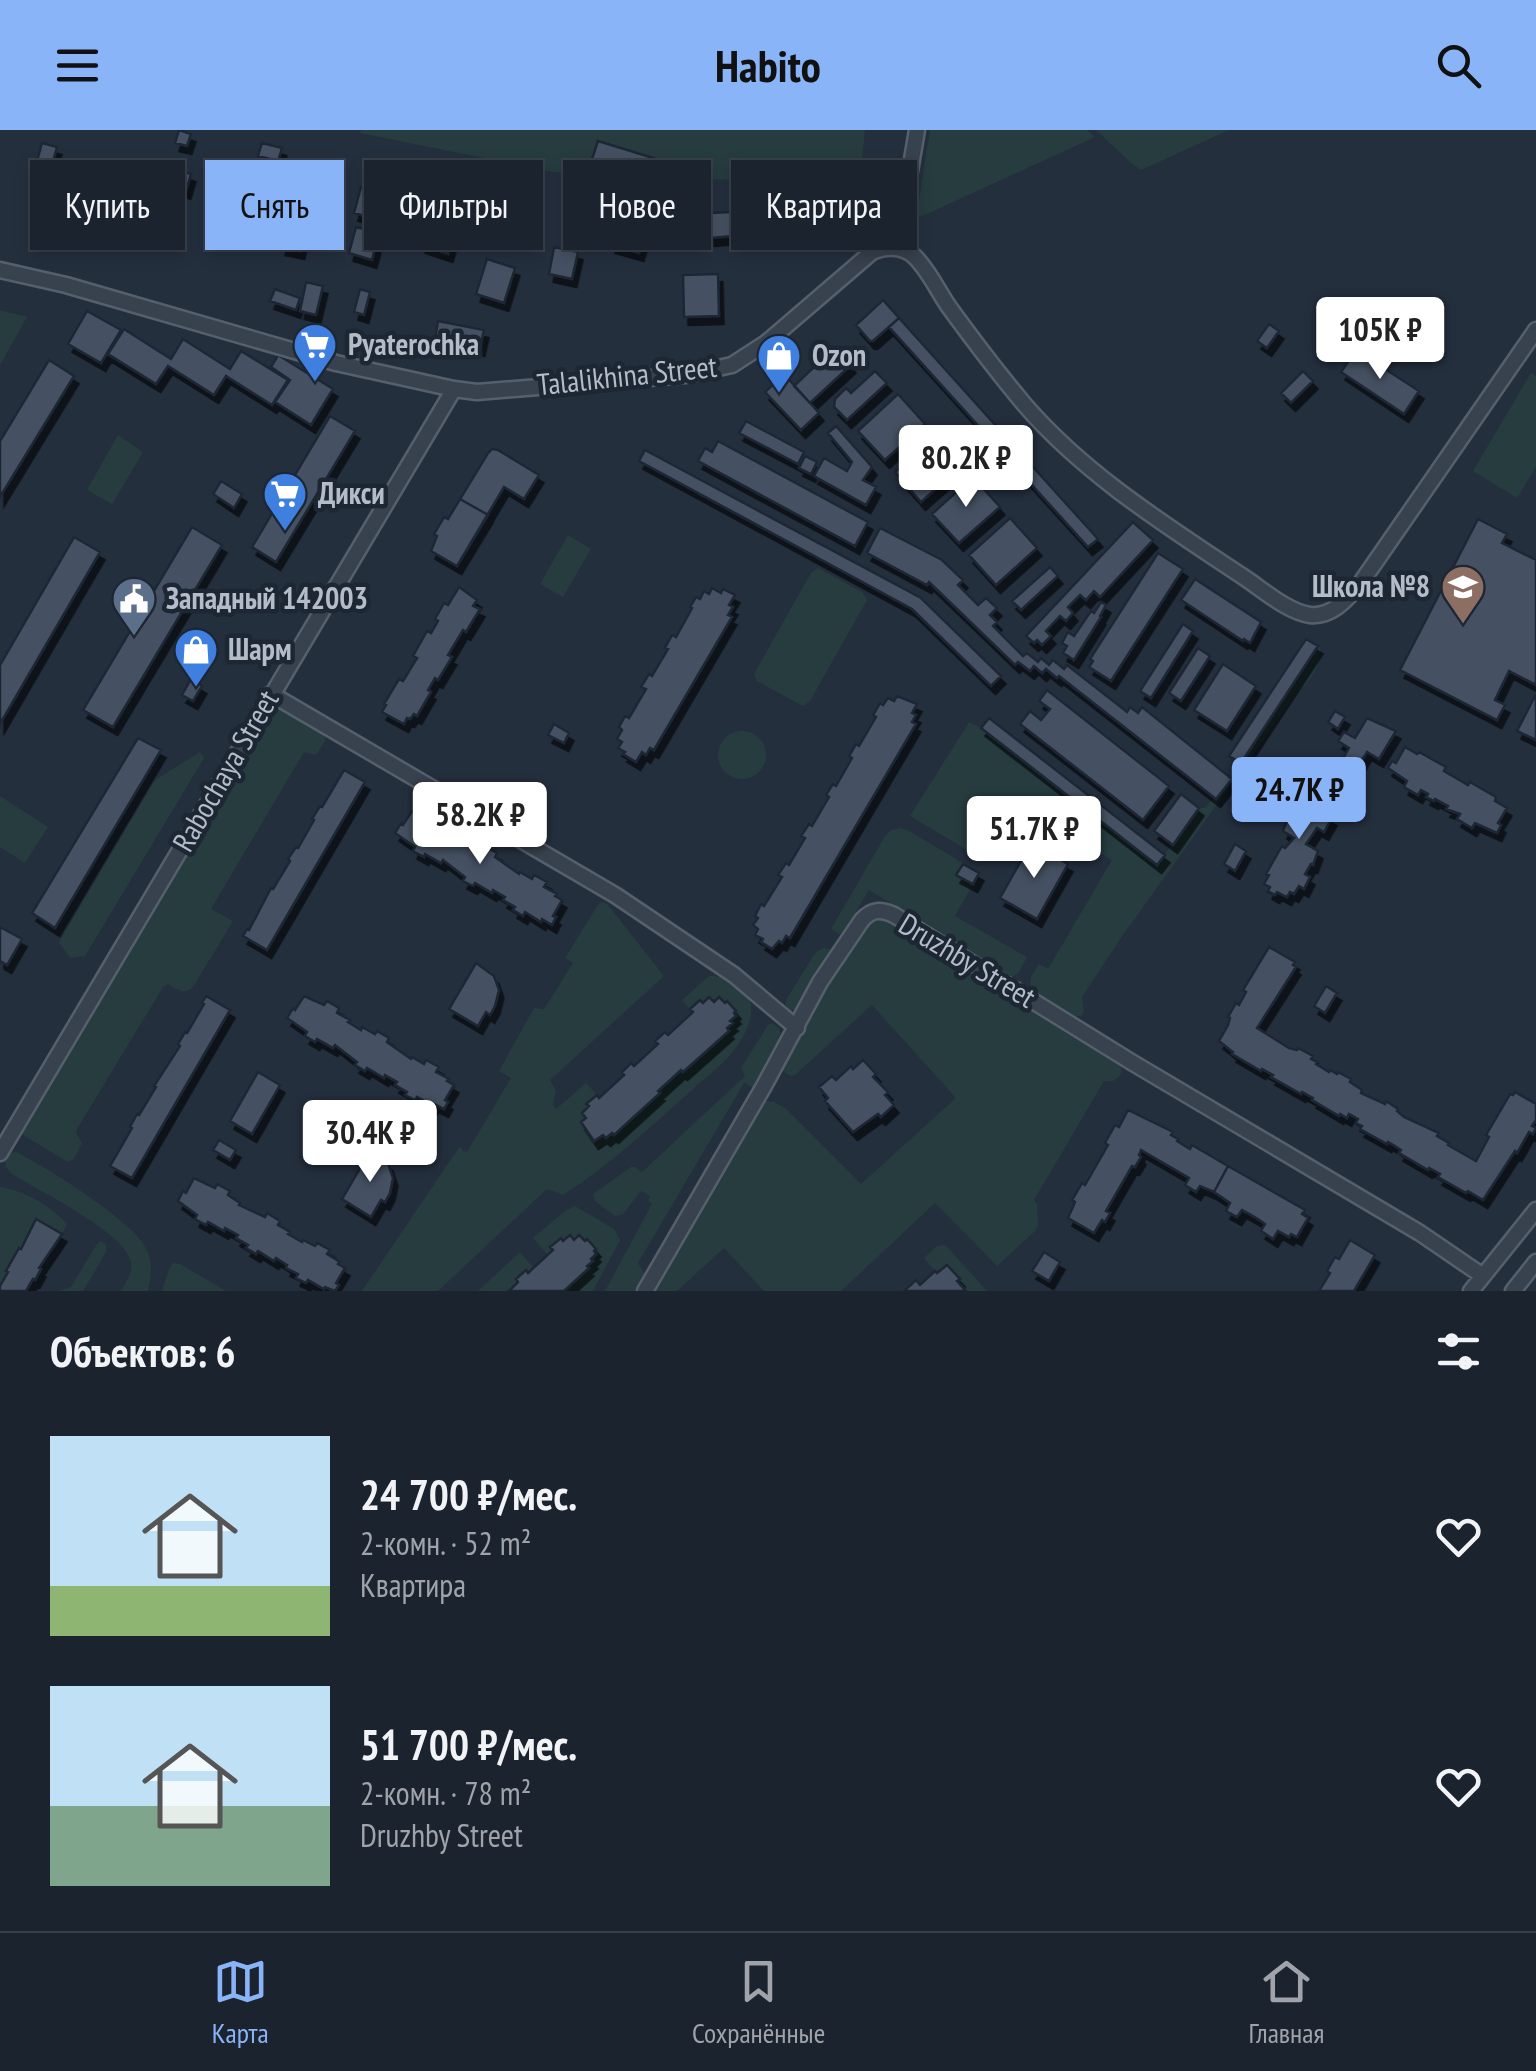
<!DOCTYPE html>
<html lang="ru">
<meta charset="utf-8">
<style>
:root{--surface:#1b232e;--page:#282f3a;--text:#f1f3f6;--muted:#a0a4aa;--line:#39404a;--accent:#8ab4f8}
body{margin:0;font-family:"PT Sans Narrow",sans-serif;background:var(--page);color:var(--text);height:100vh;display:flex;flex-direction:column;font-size:38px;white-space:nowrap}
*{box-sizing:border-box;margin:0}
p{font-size:32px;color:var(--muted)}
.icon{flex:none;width:55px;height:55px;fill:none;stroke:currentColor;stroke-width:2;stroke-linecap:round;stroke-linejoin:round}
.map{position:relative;height:1161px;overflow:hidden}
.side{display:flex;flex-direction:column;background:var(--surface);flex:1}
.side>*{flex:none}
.hud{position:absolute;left:30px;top:30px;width:1000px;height:90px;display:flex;gap:20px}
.price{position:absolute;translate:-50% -85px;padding:0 22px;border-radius:10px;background:#fff;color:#222;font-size:32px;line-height:65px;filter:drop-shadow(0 2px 5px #0008)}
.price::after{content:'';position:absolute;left:50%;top:60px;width:30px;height:22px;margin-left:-15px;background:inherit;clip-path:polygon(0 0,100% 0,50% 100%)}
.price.on{background:var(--accent);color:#111}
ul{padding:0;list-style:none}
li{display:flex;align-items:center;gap:30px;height:250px;padding:0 50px}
li span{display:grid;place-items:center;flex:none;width:280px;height:200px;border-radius:0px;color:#555}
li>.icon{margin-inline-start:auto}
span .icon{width:120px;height:120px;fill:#fffc;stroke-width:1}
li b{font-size:42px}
h2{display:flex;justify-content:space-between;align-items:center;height:120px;padding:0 50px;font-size:42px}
.chip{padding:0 35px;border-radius:0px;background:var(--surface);box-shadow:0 5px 15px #0003,0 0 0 2px var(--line);font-size:35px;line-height:90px}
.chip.on{background:var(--accent);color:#111}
header{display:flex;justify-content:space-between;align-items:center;height:130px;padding:0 50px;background:var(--accent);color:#111;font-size:45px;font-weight:600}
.dock{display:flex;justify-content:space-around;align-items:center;height:140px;border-top:2px solid var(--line);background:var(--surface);font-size:28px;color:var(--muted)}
.dock a{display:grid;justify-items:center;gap:5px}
.dock .on{color:var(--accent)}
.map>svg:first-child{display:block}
.green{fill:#263c3f}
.building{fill:#455162;stroke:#1f2835;stroke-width:2.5;filter:url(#shadow)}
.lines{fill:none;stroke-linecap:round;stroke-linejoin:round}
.minor-casing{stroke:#565f6c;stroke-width:19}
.minor{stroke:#38414e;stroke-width:14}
.labels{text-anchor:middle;stroke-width:9;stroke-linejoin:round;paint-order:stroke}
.poi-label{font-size:30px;font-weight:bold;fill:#b4bcc9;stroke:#1d2633;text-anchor:start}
.street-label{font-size:30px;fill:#b4bcc9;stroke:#1d2633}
</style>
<header><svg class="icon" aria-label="menu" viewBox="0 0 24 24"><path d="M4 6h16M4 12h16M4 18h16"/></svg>Habito<svg class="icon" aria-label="search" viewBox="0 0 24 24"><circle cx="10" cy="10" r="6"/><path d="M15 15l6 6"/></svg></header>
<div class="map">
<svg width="1536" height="1161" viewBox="0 0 1536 1161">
<defs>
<filter id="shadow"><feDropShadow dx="4.5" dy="8" stdDeviation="0" flood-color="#0009"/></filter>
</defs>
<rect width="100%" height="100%" fill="#242f3e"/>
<path class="green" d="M361 0H865L860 51 657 49 553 42 360 3Z
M930 0H1087L1095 7 916 89Z
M1096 0H1229L1141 40 1131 33Z
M0 180 27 187 0 235Z
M1531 243 1536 246V337L1517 368 1473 341Z
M118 305 143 322 112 374 87 360Z
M568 405 591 419 563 467 540 454Z
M818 438 862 462 867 470 810 571 803 576 757 551 754 544 811 443Z
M1320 516C1321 537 1312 549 1297 563L1123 805 1082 867 1084 882 1081 886H1076L1030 858 1031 847 1039 834 1048 839 1112 730 1018 675 986 731 910 686 969 592 981 598 1157 735 1199 678H1205L1214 667 1217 668 1232 649Z
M281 577 321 600 325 604V611L316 625 304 622 211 779 233 791 193 857C184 866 177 859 168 854L163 857 77 999 76 1003 82 1013 74 1029 68 1032 21 1004 83 902 265 586 272 580Z
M718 625a24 24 0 1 1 48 0a24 24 0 1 1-48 0Z
M200 622 204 628 85 826 70 828 59 812 155 650Z
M0 666 48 697 25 733 0 717Z
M901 698 909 701 963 733 957 745 973 754 955 786 1027 827 1018 844 1011 847 869 760 843 803 839 804 831 799 885 706 891 700Z
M603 772 608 775 664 846 550 950 556 961 553 974 556 979 586 953 597 965 587 974 589 976 582 983 586 988 581 992 587 999 585 1001 594 1011 603 1005 606 1008 612 1003 615 1004 660 964 658 961 681 940 683 942 729 901 727 898 732 893 730 891 736 886 734 883 736 881 727 872 725 873 719 867 714 872 709 867 703 873 700 870 690 879 682 870 709 846C723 845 733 851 743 861 760 877 747 902 736 918 725 934 705 947 691 961 649 998 610 1035 563 1065L547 1059 438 1161H362L460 1016 463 1021 467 1022 511 948 499 941 534 878 544 879 573 833 565 828 599 773Z
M881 788 1120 936 1122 941 1119 947 1113 951H1104L1034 1070 1037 1074 1038 1096 1035 1101 997 1136 935 1073 841 1161H764L724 1118 677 1161H654L765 971 774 972 785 978 861 1054 956 968 872 875 795 945 790 946 782 940V934L829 854 867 796 874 789Z
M823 818 830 819V822L796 880H790L786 876V870L815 823Z
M772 893 780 899 781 910 754 958 744 953 638 1133 645 1145 635 1161H605L652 1074 648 1071 650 1066 641 1061 623 1084 615 1086 595 1071 593 1064 631 1037H635L642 1042 745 946 741 938 768 895Z
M16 1022C45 1036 129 1089 144 1115 153 1129 152 1145 148 1161H121C126 1152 133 1143 131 1132 124 1101 38 1061 11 1043L6 1037 5 1030 10 1023Z
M0 1057C23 1060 52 1076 67 1094L62 1104 36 1089 21 1119 19 1118 6 1140 8 1142 0 1156Z
M575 1076 614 1099 620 1110 593 1161H564L589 1139 587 1136 592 1131 591 1129 596 1119 579 1105 574 1110 570 1105 563 1111 560 1108 551 1117 553 1120 548 1125 533 1108 565 1081Z
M101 1111 106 1115V1122L83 1161H59L71 1157 97 1114Z
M944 1115 949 1119 987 1161H966L957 1151 959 1148 948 1135 937 1143 924 1128 937 1116Z
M520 1122 534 1138 528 1143 525 1140 516 1149 518 1152 509 1161H478Z
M173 1133 180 1134 226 1161H162L169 1139Z"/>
<path class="building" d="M179 0 191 4 187 16 175 13Z
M598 11 663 31 657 49 592 29Z
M42 13 57 17 50 42 35 38Z
M262 13 282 18 278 31 258 26Z
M168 37 191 44 186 61 163 53Z
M361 57 378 61 371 88 354 83Z
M223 72 237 76 232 93 218 88Z
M803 79 807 97 778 103 775 85Z
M733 82 734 106 710 108 709 83Z
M430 89 456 98 448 124 421 115Z
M619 89 647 97 639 123 611 115Z
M286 93 305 97 300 121 281 117Z
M356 97 379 103 372 130 349 123Z
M554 117 578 122 572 149 549 144Z
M487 129 515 138 504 173 476 164Z
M718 144 719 186 684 187 683 145Z
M306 152 323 156 316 185 300 181Z
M275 159 300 168 296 180 270 171Z
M360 159 370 162 364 185 354 182Z
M883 170 899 188 873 211H870L856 195Z
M87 181 121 200 101 233 68 214Z
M899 188 1098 409 1088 417 889 197Z
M438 191 484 200 480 218 435 209Z
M1269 194 1279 201 1267 218 1257 211Z
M124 199 171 229 183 209 230 239 241 221 288 250 272 275 226 246 214 265 168 236 156 254 108 224Z
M834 218 851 235 810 273 794 256Z
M1356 220 1419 261 1404 284 1341 242Z
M278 225 333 259 311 295 275 272 290 250 271 237Z
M49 230 74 246 0 367V311Z
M875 241 887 253 847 290 834 277 835 269 846 258 851 263Z
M1303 241 1313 251 1291 273 1281 263Z
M784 244 819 283 801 300 765 262Z
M898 264 925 294 885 330 858 301Z
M330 286 355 301 276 432 252 417Z
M746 291 804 322 798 334 739 303Z
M836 296 872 337 863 350 876 357 866 375 814 346 824 328 847 341 852 332 828 303Z
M935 306 962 336 921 372 895 342Z
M718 311 868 392 855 416 698 331 705 318 712 322Z
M492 319 498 320 539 345 524 369 504 357 457 436 431 421 437 406 434 404 444 387 448 389 488 323Z
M645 320 921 468 1001 546 991 556 912 479 639 331Z
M805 326 817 332 811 344 799 338Z
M973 347 1000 377 959 413 932 384Z
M221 351 242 364 234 378 213 364Z
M460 369 488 385 457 436 431 421 437 406 434 404 444 387 448 389Z
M1010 388 1037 418 996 455 969 425Z
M1478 389 1507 404 1502 413 1536 430V555L1509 541 1495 570 1505 575 1497 590 1400 540Z
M1133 392 1153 410 1100 467 1094 461 1086 470 1080 465 1068 477 1073 483 1066 491 1060 486 1046 501 1051 506 1042 515 1037 510 1034 513 1026 506Z
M192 397 222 415 113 597 83 580Z
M880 398 942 430 963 450 958 455 978 475 986 468 997 478 990 485 997 492 993 496 1023 526 1027 523 1038 532 1041 528 1049 535 1053 530 1064 539 1067 535 1127 582 1130 577 1138 583 1142 577 1232 649 1216 669 1059 546 1057 548 1046 539 1042 543 1034 536 1030 541 1018 532 1015 535 929 452 927 455 867 423Z
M74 407 100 422 0 594V535Z
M1158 423 1183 439 1111 551 1089 537 1093 531 1090 529Z
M1050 437 1058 446 1021 480 1012 471Z
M1195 449 1261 492 1250 513 1244 509 1243 511 1181 470Z
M459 457 477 470 473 476 480 479 466 502 463 500 448 525 452 527 438 550 435 548 428 560 431 562 417 586 414 584 410 589 407 588 404 594 382 582 386 575 384 574 399 549 403 551 417 528 413 526 427 501 431 503 438 491 435 489 444 473 448 475Z
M712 458 721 463 723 459 735 465 729 475 733 477 728 485 732 487 654 620 650 618 646 625 642 622 636 632 623 624 625 622 618 618 622 612 617 609 622 600 619 597 625 586 629 588 646 559 641 557 649 544 652 546 668 519 665 518 672 505 676 507 692 478 690 477 696 467 700 469 704 461 709 464Z
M1101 472 1106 475 1100 486 1101 487 1074 530 1063 523 1067 516 1062 513 1068 502 1074 506 1091 481 1094 483Z
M1183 494 1193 501 1151 568 1140 561Z
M1306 509 1318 516 1241 633 1229 626Z
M1198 518 1210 526 1181 571 1169 563Z
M1223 534 1256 556 1227 601 1194 580Z
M191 549 202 556 193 571 182 565Z
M1047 560 1169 656 1143 690 1020 594 1030 581 1041 590 1050 579 1039 571Z
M1536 564V610L1517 601Z
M897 566 917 574 912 583 916 585 912 592 916 594 790 808 786 806 782 813 779 811 772 819 761 812 763 809 755 805 758 799 753 795 758 788 755 786 761 774 764 776 782 747 778 745 786 733 789 735 805 708 801 706 809 694 812 696 829 667 826 665 833 654 836 656 852 628 849 626 856 614 859 616 876 587 873 585 880 573 883 575 888 568 894 571Z
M1335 581 1345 587 1338 599 1328 592Z
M989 588 1165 725 1157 735 981 598Z
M1367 588 1396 601 1379 629 1367 622 1356 640 1341 632 1349 618 1338 611 1344 602 1355 608Z
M554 594 569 603 564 613 548 605Z
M138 608 161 620 55 798 32 783Z
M1405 617 1417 624 1419 622 1446 637 1444 641 1468 655 1470 652 1496 667 1495 671 1507 678 1498 693 1501 695 1497 703 1475 693 1472 698 1457 689 1460 684 1446 679 1448 676 1435 669 1434 671 1426 667 1428 664 1421 660 1418 665 1404 657 1407 651 1388 638 1392 631 1396 633Z
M344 640 365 652 267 820 243 806 247 799 249 800 271 758 273 759 290 731 288 729 296 717 298 718 314 690 312 689 320 676 322 677Z
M1309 653 1331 666 1328 673 1331 674 1325 684 1332 688 1324 702 1317 698 1306 714 1318 721 1313 735 1311 734 1305 744 1310 747 1304 759 1299 756 1294 764 1290 762 1287 767 1277 762 1275 765 1268 761 1270 757 1264 754 1269 745 1266 744 1282 716 1285 718 1294 708 1283 701 1288 688 1285 687 1300 659 1304 661Z
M1181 664 1199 678 1173 715 1154 701Z
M412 681 432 690 435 686 447 693 445 698 458 705 456 707 469 715 470 712 482 720 485 716 497 723 495 727 519 744 520 742 532 749 534 745 547 752 544 757 557 764 555 766 562 770 553 786 556 787 552 795 542 789 541 792 525 782 523 786 513 780 515 777 503 770 505 767 493 760 492 763 475 753 473 756 463 751 465 747 443 730 441 733 425 724 424 727 413 721 415 717 395 703 401 693 403 695Z
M1031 713 1068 734 1037 789 1000 768Z
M1235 714 1246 721 1235 741 1224 734Z
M963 734 979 743 973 754 956 745Z
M963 734 979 743 973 754 956 745Z
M0 797 22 809 7 835 0 831Z
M1269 817 1295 832 1293 835 1296 837 1257 898 1289 918 1297 920 1298 918 1313 926 1311 929 1317 932 1316 934 1329 942 1330 940 1337 944 1338 942 1351 949 1350 952 1362 960 1361 963 1385 974 1386 971 1398 979 1397 981 1404 987 1439 1003 1437 1006 1449 1013 1448 1015 1476 1031 1489 1007 1486 1005 1510 964 1513 965 1515 962 1536 974V990L1532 996 1536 998 1533 1004 1529 1002 1517 1023 1515 1021 1483 1070 1468 1061 1466 1063 1438 1047 1440 1044 1433 1040 1429 1038 1428 1040 1399 1023 1401 1020 1395 1016 1388 1012 1387 1014 1360 999 1362 996 1356 993 1358 989 1349 984 1347 988 1340 984 1339 986 1312 970 1313 968 1302 962 1301 964 1271 947 1273 945 1262 939 1261 941 1232 924 1233 922 1219 911 1228 895 1230 888 1228 887 1236 873 1239 875 1246 862 1243 860Z
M476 833 494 846 499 860 495 876 490 885 486 882 478 896 449 879Z
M1326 856 1337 863 1325 883 1314 876Z
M206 866 230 880 132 1048 110 1036 132 998 130 997 137 984 139 985 156 957 154 956 180 916 178 914 185 902 187 903 204 874 202 873Z
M304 866 324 875 327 871 339 878 337 883 350 890 348 892 361 900 362 897 375 904 377 901 389 908 387 912 411 929 412 927 424 934 426 930 439 937 436 942 449 949 447 951 454 955 445 970 448 972 444 979 434 974 433 976 417 967 415 970 405 965 407 962 395 955 397 952 385 945 384 948 367 938 365 941 355 935 357 932 335 915 333 918 317 909 315 912 305 906 307 902 287 888 293 878 295 880Z
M709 867 714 872 719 867 725 873 727 871 736 881 734 883 736 886 730 891 733 893 727 898 729 901 683 942 681 940 658 961 660 963 614 1005 612 1003 606 1008 603 1005 594 1011 581 992 586 988 582 983 589 976 586 974 597 965 599 968 624 945 622 942 631 933 634 936 658 914 655 911 665 902 668 905 693 882 690 879 700 870 703 873Z
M863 930 876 944 873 947 888 962 885 965 894 975 881 987 878 984 853 1002 825 971 828 968 819 957 832 946 836 950 851 936 853 939Z
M258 942 280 955 252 1004 230 991Z
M1128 980 1173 1002 1171 1005 1178 1009 1177 1011 1190 1019 1192 1015 1228 1036 1214 1062 1200 1056 1196 1062 1185 1055 1189 1048 1141 1020 1139 1025 1141 1027 1135 1037 1132 1036 1106 1081 1110 1083 1105 1092 1102 1090 1094 1103 1068 1088 1075 1072 1072 1070 1082 1053 1085 1055 1108 1015 1105 1013 1115 995 1119 997Z
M219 1010 236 1020 230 1030 213 1020Z
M370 1021 388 1033 393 1048 390 1063 385 1072 381 1070 371 1087 342 1069Z
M1228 1036 1305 1080 1302 1084 1308 1088 1297 1107 1291 1104 1289 1107 1278 1101 1273 1109 1261 1101 1265 1094 1258 1089 1242 1080 1237 1087 1226 1081 1230 1073 1214 1062Z
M194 1048 215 1058 217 1054 230 1061 228 1065 240 1073 239 1075 265 1087 267 1083 280 1091 278 1095 290 1102 288 1104 302 1112 303 1110 315 1116 317 1113 330 1120 327 1124 340 1132 338 1134 345 1138 336 1153 339 1155 335 1161 325 1157 324 1159 308 1150 306 1153 296 1148 298 1144 286 1138 287 1135 276 1128 274 1131 258 1121 256 1124 246 1118 248 1115 236 1108 238 1105 225 1098 224 1101 208 1092 206 1095 195 1089 197 1085 178 1071 183 1061 186 1063Z
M36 1089 62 1104 39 1138 41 1139 35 1150 33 1149 26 1161H0V1156L8 1142 6 1141 19 1118 21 1119Z
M570 1105 574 1110 579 1105 585 1111 587 1109 596 1119 594 1121 596 1124 591 1129 593 1131 587 1136 589 1138 564 1161H509L518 1152 516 1149 526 1140 528 1143 553 1120 550 1117 561 1108 563 1111Z
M1350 1110 1375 1125 1354 1161H1319L1330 1143 1327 1141 1335 1127 1339 1129Z
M1044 1122 1060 1132 1049 1151 1032 1141Z
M947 1135 960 1149 957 1151 966 1161H904L916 1150 920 1155 935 1141 937 1143Z"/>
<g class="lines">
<defs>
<path id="minor" d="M897 118 917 0
M0 140 66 155 336 233 454 259 477 262 686 245 732 235 766 213 872 122C887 116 903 116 915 127 929 141 938 161 949 177 973 210 998 243 1024 274 1085 345 1167 396 1245 448 1263 460 1288 482 1310 485 1332 487 1347 469 1360 454L1536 200
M271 564 615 765 734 845 797 898
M0 1023 454 259
M645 1161 764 956 820 852 862 790C872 779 881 779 894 785L1133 933 1420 1103 1483 1146
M1471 1161 1536 1080
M1513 1161 1536 1132"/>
</defs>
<use href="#minor" class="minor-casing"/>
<use href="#minor" class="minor"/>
</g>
<defs>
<symbol id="supermarket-pin" viewBox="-11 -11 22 30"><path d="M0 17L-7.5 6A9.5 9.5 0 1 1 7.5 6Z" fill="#3f7fe0" stroke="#1d2633"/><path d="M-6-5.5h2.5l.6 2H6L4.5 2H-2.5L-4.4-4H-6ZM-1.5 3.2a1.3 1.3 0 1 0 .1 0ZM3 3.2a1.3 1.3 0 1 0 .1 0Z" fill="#fff"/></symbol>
<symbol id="shop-pin" viewBox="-11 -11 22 30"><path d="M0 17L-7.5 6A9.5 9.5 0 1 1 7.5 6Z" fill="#3f7fe0" stroke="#1d2633"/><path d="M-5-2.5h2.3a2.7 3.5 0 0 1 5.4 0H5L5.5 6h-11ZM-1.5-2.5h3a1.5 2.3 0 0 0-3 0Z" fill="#fff"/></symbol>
<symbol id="school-pin" viewBox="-11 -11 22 30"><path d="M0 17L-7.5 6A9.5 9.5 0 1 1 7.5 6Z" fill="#8d6e63" stroke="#1d2633"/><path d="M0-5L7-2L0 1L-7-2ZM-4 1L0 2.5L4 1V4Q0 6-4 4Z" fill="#fff"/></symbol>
<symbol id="civic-pin" viewBox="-11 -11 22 30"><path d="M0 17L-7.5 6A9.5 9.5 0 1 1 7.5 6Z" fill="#5c6f8a" stroke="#1d2633"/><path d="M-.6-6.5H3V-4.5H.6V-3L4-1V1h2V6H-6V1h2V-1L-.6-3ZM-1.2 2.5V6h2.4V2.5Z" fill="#fff"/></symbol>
</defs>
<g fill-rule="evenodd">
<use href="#supermarket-pin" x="290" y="190" width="50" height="68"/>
<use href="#shop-pin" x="754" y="201" width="50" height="68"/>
<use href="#supermarket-pin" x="260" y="339" width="50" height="68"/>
<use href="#school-pin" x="1438" y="432" width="50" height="68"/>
<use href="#civic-pin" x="109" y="444" width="50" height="68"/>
<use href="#shop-pin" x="171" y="495" width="50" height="68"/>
</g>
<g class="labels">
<g class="poi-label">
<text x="348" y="225">Pyaterochka</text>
<text x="812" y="236">Ozon</text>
<text x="318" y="374">Дикси</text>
<text x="1430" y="467" text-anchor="end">Школа №8</text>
<text x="166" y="479">Западный 142003</text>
<text x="228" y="530">Шарм</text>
</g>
<g class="street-label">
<text transform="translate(627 246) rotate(-6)" y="10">Talalikhina Street</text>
<text transform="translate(226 641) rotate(-60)" y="10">Rabochaya Street</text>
<text transform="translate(967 831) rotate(31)" y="10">Druzhby Street</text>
</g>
</g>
</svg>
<b class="price" style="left:1380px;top:252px">105K ₽</b>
<b class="price" style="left:966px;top:380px">80.2K ₽</b>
<b class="price on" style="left:1299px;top:712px">24.7K ₽</b>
<b class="price" style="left:480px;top:737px">58.2K ₽</b>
<b class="price" style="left:1034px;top:751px">51.7K ₽</b>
<b class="price" style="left:370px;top:1055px">30.4K ₽</b>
<div class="hud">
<a class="chip">Купить</a>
<a class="chip on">Снять</a>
<a class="chip">Фильтры</a>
<a class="chip">Новое</a>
<a class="chip">Квартира</a>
</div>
</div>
<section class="side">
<h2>Объектов: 6<svg class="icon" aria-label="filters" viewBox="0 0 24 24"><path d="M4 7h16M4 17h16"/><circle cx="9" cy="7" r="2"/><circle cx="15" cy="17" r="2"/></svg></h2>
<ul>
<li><span style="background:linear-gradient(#bfe0f5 75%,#8fb573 0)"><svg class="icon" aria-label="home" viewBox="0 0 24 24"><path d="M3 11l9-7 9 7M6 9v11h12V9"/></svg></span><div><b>24 700 ₽/мес.</b><p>2-комн. · 52 m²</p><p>Квартира</p></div><svg class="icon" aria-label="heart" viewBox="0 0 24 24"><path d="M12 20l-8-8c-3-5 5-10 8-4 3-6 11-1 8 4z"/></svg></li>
<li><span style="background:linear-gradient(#bfe0f5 60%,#7fa58c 0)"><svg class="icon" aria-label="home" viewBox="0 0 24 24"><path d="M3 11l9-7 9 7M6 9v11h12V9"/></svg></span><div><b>51 700 ₽/мес.</b><p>2-комн. · 78 m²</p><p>Druzhby Street</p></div><svg class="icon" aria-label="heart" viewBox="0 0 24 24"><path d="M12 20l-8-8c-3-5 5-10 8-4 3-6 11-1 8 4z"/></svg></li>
</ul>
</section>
<nav class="dock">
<a class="on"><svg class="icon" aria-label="map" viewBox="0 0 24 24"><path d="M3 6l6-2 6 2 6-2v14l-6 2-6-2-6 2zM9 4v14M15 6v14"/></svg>Карта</a>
<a><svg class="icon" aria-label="saved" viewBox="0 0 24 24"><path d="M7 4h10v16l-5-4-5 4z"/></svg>Сохранённые</a>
<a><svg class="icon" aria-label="home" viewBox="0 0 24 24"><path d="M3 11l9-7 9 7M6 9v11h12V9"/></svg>Главная</a>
</nav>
